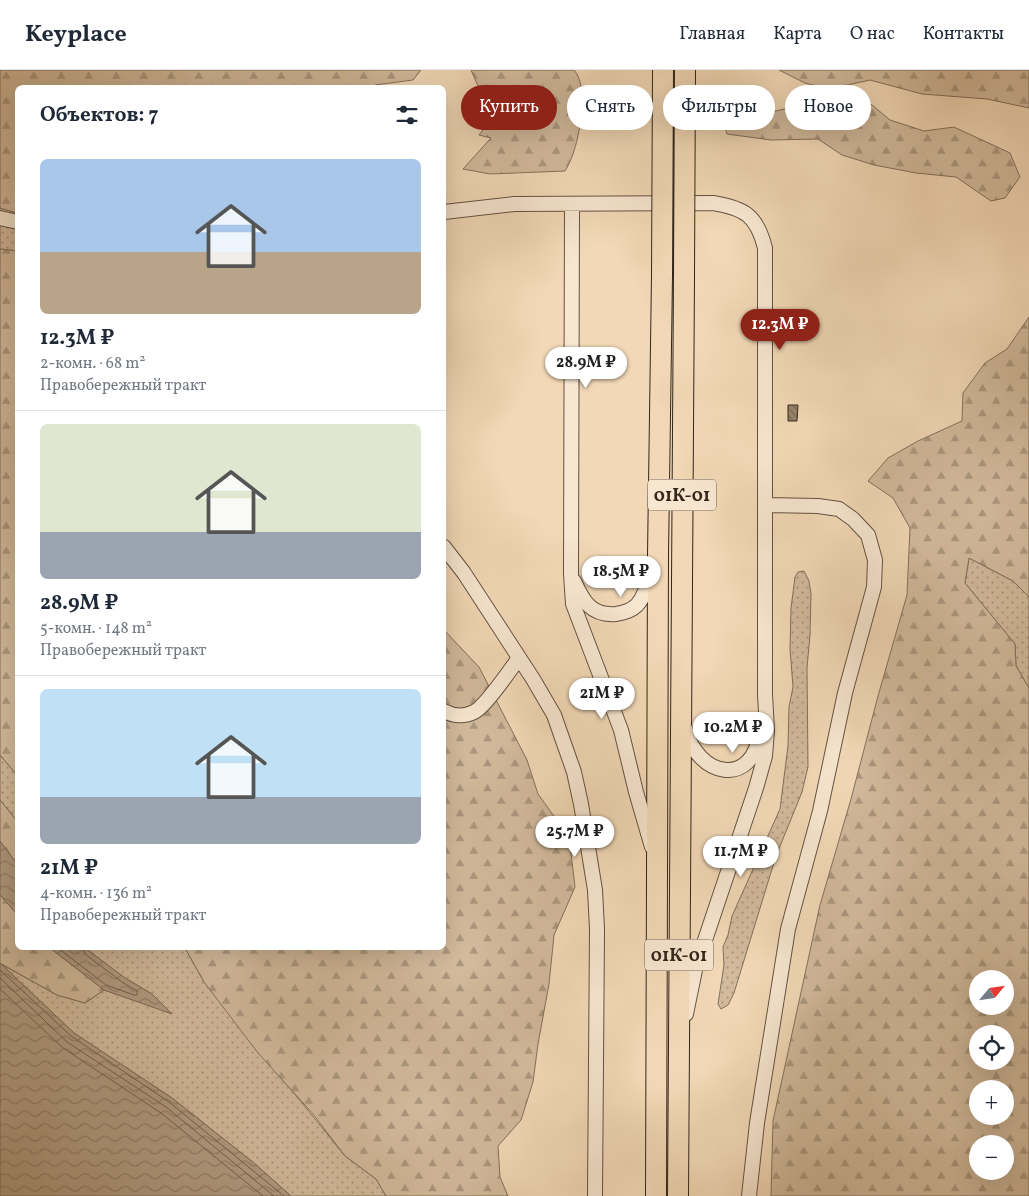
<!DOCTYPE html>
<html lang="ru">
<meta charset="utf-8">
<style>
:root{--surface:#fff;--page:#f6f6f7;--text:#1f2937;--muted:#747a83;--line:#e0e1e3;--accent:#8f2418}
body{margin:0;font-family:Vollkorn,serif;background:var(--page);color:var(--text);height:100vh;display:flex;flex-direction:column;font-size:19px;white-space:nowrap}
*{box-sizing:border-box;margin:0}
p{font-size:16px;color:var(--muted)}
.icon{flex:none;width:28px;height:28px;fill:none;stroke:currentColor;stroke-width:2;stroke-linecap:round;stroke-linejoin:round}
.map{position:relative;flex:1;overflow:hidden}
.details{position:absolute;left:15px;top:15px;width:431px;height:865px;display:flex;flex-direction:column;background:var(--surface);border-radius:8px;box-shadow:0 5px 20px #0002}
.details>*{flex:none}
.hud{position:absolute;left:461px;top:15px;width:475px;height:45px;display:flex;gap:10px}
.needle{width:32px;rotate:61deg}
.fabs{position:absolute;left:969px;top:900px;display:grid;gap:10px}
.fabs a{display:grid;place-items:center;width:45px;height:45px;border-radius:50%;background:var(--surface);box-shadow:0 5px 20px #0002;font-size:25px}
.price{position:absolute;translate:-50% -42px;padding:0 11px;border-radius:18px;background:#fff;color:#222;font-size:16px;line-height:32px;filter:drop-shadow(0 1px 2px #0008)}
.price::after{content:'';position:absolute;left:50%;top:30px;width:15px;height:11px;margin-left:-8px;background:inherit;clip-path:polygon(0 0,100% 0,50% 100%)}
.price.active{background:var(--accent);color:#fff}
ul{padding:0;list-style:none}
li{display:grid;align-content:center;gap:10px;height:265px;padding:0 25px}
li+li{border-top:1px solid var(--line)}
li span{display:grid;place-items:center;height:155px;border-radius:8px;color:#555}
li>.icon{margin-inline-start:auto}
span .icon{width:90px;height:90px;fill:#fffc;stroke-width:1}
li b{font-size:21px}
h2{display:flex;justify-content:space-between;align-items:center;height:60px;padding:0 25px;font-size:21px}
.pill{padding:0 18px;border-radius:22px;background:var(--surface);box-shadow:0 5px 20px #0002;font-size:18px;line-height:45px}
.pill.active{background:var(--accent);color:#fff}
header{display:flex;align-items:center;gap:30px;box-sizing:border-box;height:70px;padding:0 25px;background:var(--surface);border-bottom:1px solid var(--line)}
header strong{font-size:24px}
nav{display:flex;gap:28px;margin-inline-start:auto;font-size:18px}
.map>svg:first-child{display:block}
.grass{fill:url(#grass-dots);stroke:#82705c}
.forest{fill:url(#forest-firs);stroke:#82705c;fill-rule:evenodd}
.water{fill:url(#water-waves);stroke:#7f6c58}
.lines{fill:none;stroke-linecap:round;stroke-linejoin:round}
.shore{stroke:#72604e;stroke-width:1}
.building{fill:url(#building-back-hatch);stroke:#33261b}
.minor-casing{stroke:#635242;stroke-width:16}
.highway-casing{stroke:#33261b;stroke-width:22}
.minor{stroke:#f7e6d0;stroke-width:14}
.highway{stroke:#f2d8b6;stroke-width:20}
.highway-bridge-casing{stroke:#33261b;stroke-width:22;stroke-linecap:butt}
.highway-bridge{stroke:#f2d8b6;stroke-width:20}
.labels{text-anchor:middle;stroke-width:4.5;stroke-linejoin:round;paint-order:stroke}
.shield{fill:#f7e6d0;stroke:#6e6051;stroke-width:1}
.shield-label{font-size:18px;font-weight:bold;fill:#33261b}
</style>
<header>
<strong>Keyplace</strong>
<nav><a>Главная</a><a>Карта</a><a>О нас</a><a>Контакты</a></nav>
</header>
<div class="map">
<svg width="1029" height="1126" viewBox="0 0 1029 1126">
<defs>
<pattern id="grass-dots" width="8" height="8" patternUnits="userSpaceOnUse" patternTransform="scale(1.25)"><rect width="8" height="8" fill="#d2ba9c"/><path d="M2 2h.1M6 6h.1" fill="none" stroke="#ab977e" stroke-width="1.8" stroke-linecap="round"/></pattern>
<pattern id="forest-firs" width="22" height="20" patternUnits="userSpaceOnUse" patternTransform="scale(1.25)"><rect width="22" height="20" fill="#d2ba9c"/><path d="M5 1l3.5 6h-7zM16 11l3.5 6h-7z" fill="#ab977e"/></pattern>
<pattern id="water-waves" width="16" height="10" patternUnits="userSpaceOnUse" patternTransform="scale(1.25)"><rect width="16" height="10" fill="#b19b81"/><path d="M0 5q4-4 8 0t8 0" fill="none" stroke="#917e69"/></pattern>
<pattern id="building-back-hatch" width="6" height="6" patternUnits="userSpaceOnUse" patternTransform="scale(1.25)"><rect width="6" height="6" fill="#96836c"/><path d="M-1 5l2 2M0 0l6 6M5-1l2 2" fill="none" stroke="#7b6b58"/></pattern>
</defs>
<rect width="100%" height="100%" fill="#f2d8b6"/>
<filter id="stains"><feTurbulence type="fractalNoise" baseFrequency=".004" numOctaves="4"/><feColorMatrix values="0 0 0 0 .2 0 0 0 0 .09 0 0 0 0 .02 0 0 0 .5 -.17"/></filter>
<radialGradient id="worn" r=".72"><stop offset=".6" stop-color="#630" stop-opacity="0"/><stop offset="1" stop-color="#630" stop-opacity=".3"/></radialGradient>
<path class="grass" d="M0 138 17 143V181L0 179Z
M969 488 1013 511 1029 527V618L1016 596 1015 574 965 513Z
M804 501 809 511 811 524 810 565 807 598 808 697 802 722 776 786 734 923 728 935 721 939 718 934 724 895 723 877 728 865 732 846 780 739 788 676 789 637 793 617 790 579 791 538 795 507 798 502Z
M0 685 17 705V751L0 730Z
M85 878H185L204 912 345 1086 376 1109 386 1126H291L254 1093 172 1028 74 963 1 894 57 925 85 933 104 920 171 943 152 924 125 908Z"/>
<path class="forest" d="M0 0H421L413 10 375 15 372 18H18L17 143 0 138Z
M471 0H574C589 16 580 64 573 84 571 90 568 96 565 101L490 104 463 99 491 68 479 65 492 48Z
M779 0H1029V38L987 29 922 24 870 10 829 19 805 13Z
M866 30 890 50 924 61 954 57 1010 83 1020 107 1005 128 991 131 956 107 916 103 874 95 842 85 818 69 771 70 727 64 722 48 734 38 776 41 816 31Z
M0 179 18 181 17 705 0 685Z
M1029 247V527L1013 511 969 488 965 513 1015 574 1016 596 1029 618V1126H771L773 1051 820 835 851 729 878 626 907 525 910 458 893 428 868 411 888 388 918 371 962 351 963 323 985 293 1007 279ZM978 909H1005V936H978ZM978 964H1005V991H978ZM978 1019H1005V1046H978ZM978 1074H1005V1101H978Z
M444 560 479 597 527 690 538 724 569 767 575 817 554 865 549 914 538 974 533 1012 521 1050 498 1076 500 1107 508 1126H386L376 1109 345 1086 313 1044 258 983 204 912 185 878H444Z
M0 730 17 751V794L0 771Z
M0 825 17 844 18 878H50L104 920 85 933 57 925 0 893Z"/>
<path class="water" d="M0 771 17 794V844L0 825Z
M50 878H85L125 908 152 924 172 944 104 920Z
M0 893 74 963 172 1028 254 1093 291 1126H0Z"/>
<g class="lines">
<path class="shore" d="M58 878 106 915 134 925H137V921L122 912 85 884 83 878
M0 900 71 966 169 1032 284 1126
M0 908 67 972 166 1037 274 1126
M0 919 63 978 161 1043 263 1126"/>
</g>
<path class="building" d="M788 335H798L797 351H788Z"/>
<g class="lines">
<defs>
<path id="minor" d="M572 134 571 504 573 534 621 660 636 722 652 777
M444 142 514 134 713 133C745 138 757 146 765 178V624L767 661 765 686 756 718 695 900 686 944
M0 148 18 152
M444 477 464 503 533 609 554 645 574 702 581 734 595 820 597 859 595 1126
M574 511C583 531 591 546 616 544 623 543 631 541 637 535 646 525 650 508 654 496
M444 641C453 646 464 647 474 642 485 637 510 600 519 588
M685 658C697 707 753 719 760 662
M749 1126 757 1053 788 859 820 741 845 623 874 517 875 490 868 465 853 449 839 439 818 436 766 435"/>
<path id="highway" d="M656 1126 658 485 662 205
M678 1126 684 206"/>
</defs>
<use href="#minor" class="minor-casing"/>
<use href="#highway" class="highway-casing"/>
<use href="#minor" class="minor"/>
<use href="#highway" class="highway"/>
<defs>
<path id="highway-bridge" d="M662 205 663 0
M684 206 685 0"/>
</defs>
<use href="#highway-bridge" class="highway-bridge-casing"/>
<use href="#highway-bridge" class="highway-bridge"/>
</g>
<g class="labels">
<g class="shield">
<rect x="648" y="409.5" width="68" height="31" rx="4"/>
<rect x="645" y="869.5" width="68" height="31" rx="4"/>
</g>
<g class="shield-label">
<text x="682" y="431">01К-01</text>
<text x="679" y="891">01К-01</text>
</g>
</g>
<rect width="100%" height="100%" filter="url(#stains)"/>
<rect width="100%" height="100%" fill="url(#worn)"/>
</svg>
<div class="fabs">
<a><svg class="needle" viewBox="-14 -14 28 28"><path d="M0-13l5 13h-10z" fill="#e53935"/><path d="M0 13l5-13h-10z" fill="#747a83"/></svg></a>
<a><svg class="icon" aria-label="locate" viewBox="0 0 24 24"><circle cx="12" cy="12" r="6"/><path d="M12 2v4M12 18v4M2 12h4M18 12h4"/></svg></a>
<a>+</a>
<a>−</a>
</div>
<b class="price active" style="left:780px;top:281px">12.3M ₽</b>
<b class="price" style="left:586px;top:319px">28.9M ₽</b>
<b class="price" style="left:621px;top:528px">18.5M ₽</b>
<b class="price" style="left:602px;top:650px">21M ₽</b>
<b class="price" style="left:733px;top:684px">10.2M ₽</b>
<b class="price" style="left:575px;top:788px">25.7M ₽</b>
<b class="price" style="left:741px;top:808px">11.7M ₽</b>
<div class="hud">
<a class="pill active">Купить</a>
<a class="pill">Снять</a>
<a class="pill">Фильтры</a>
<a class="pill">Новое</a>
</div>
<section class="details">
<h2>Объектов: 7<svg class="icon" aria-label="filters" viewBox="0 0 24 24"><path d="M4 7h16M4 17h16"/><circle cx="9" cy="7" r="2"/><circle cx="15" cy="17" r="2"/></svg></h2>
<ul>
<li><span style="background:linear-gradient(#a9c7e8 60%,#b9a48a 0)"><svg class="icon" aria-label="home" viewBox="0 0 24 24"><path d="M3 11l9-7 9 7M6 9v11h12V9"/></svg></span><div><b>12.3M ₽</b><p>2-комн. · 68 m²</p><p>Правобережный тракт</p></div></li>
<li><span style="background:linear-gradient(#dfe7d0 70%,#9aa5b1 0)"><svg class="icon" aria-label="home" viewBox="0 0 24 24"><path d="M3 11l9-7 9 7M6 9v11h12V9"/></svg></span><div><b>28.9M ₽</b><p>5-комн. · 148 m²</p><p>Правобережный тракт</p></div></li>
<li><span style="background:linear-gradient(#bfe0f5 70%,#9aa5b1 0)"><svg class="icon" aria-label="home" viewBox="0 0 24 24"><path d="M3 11l9-7 9 7M6 9v11h12V9"/></svg></span><div><b>21M ₽</b><p>4-комн. · 136 m²</p><p>Правобережный тракт</p></div></li>
</ul>
</section>
</div>
